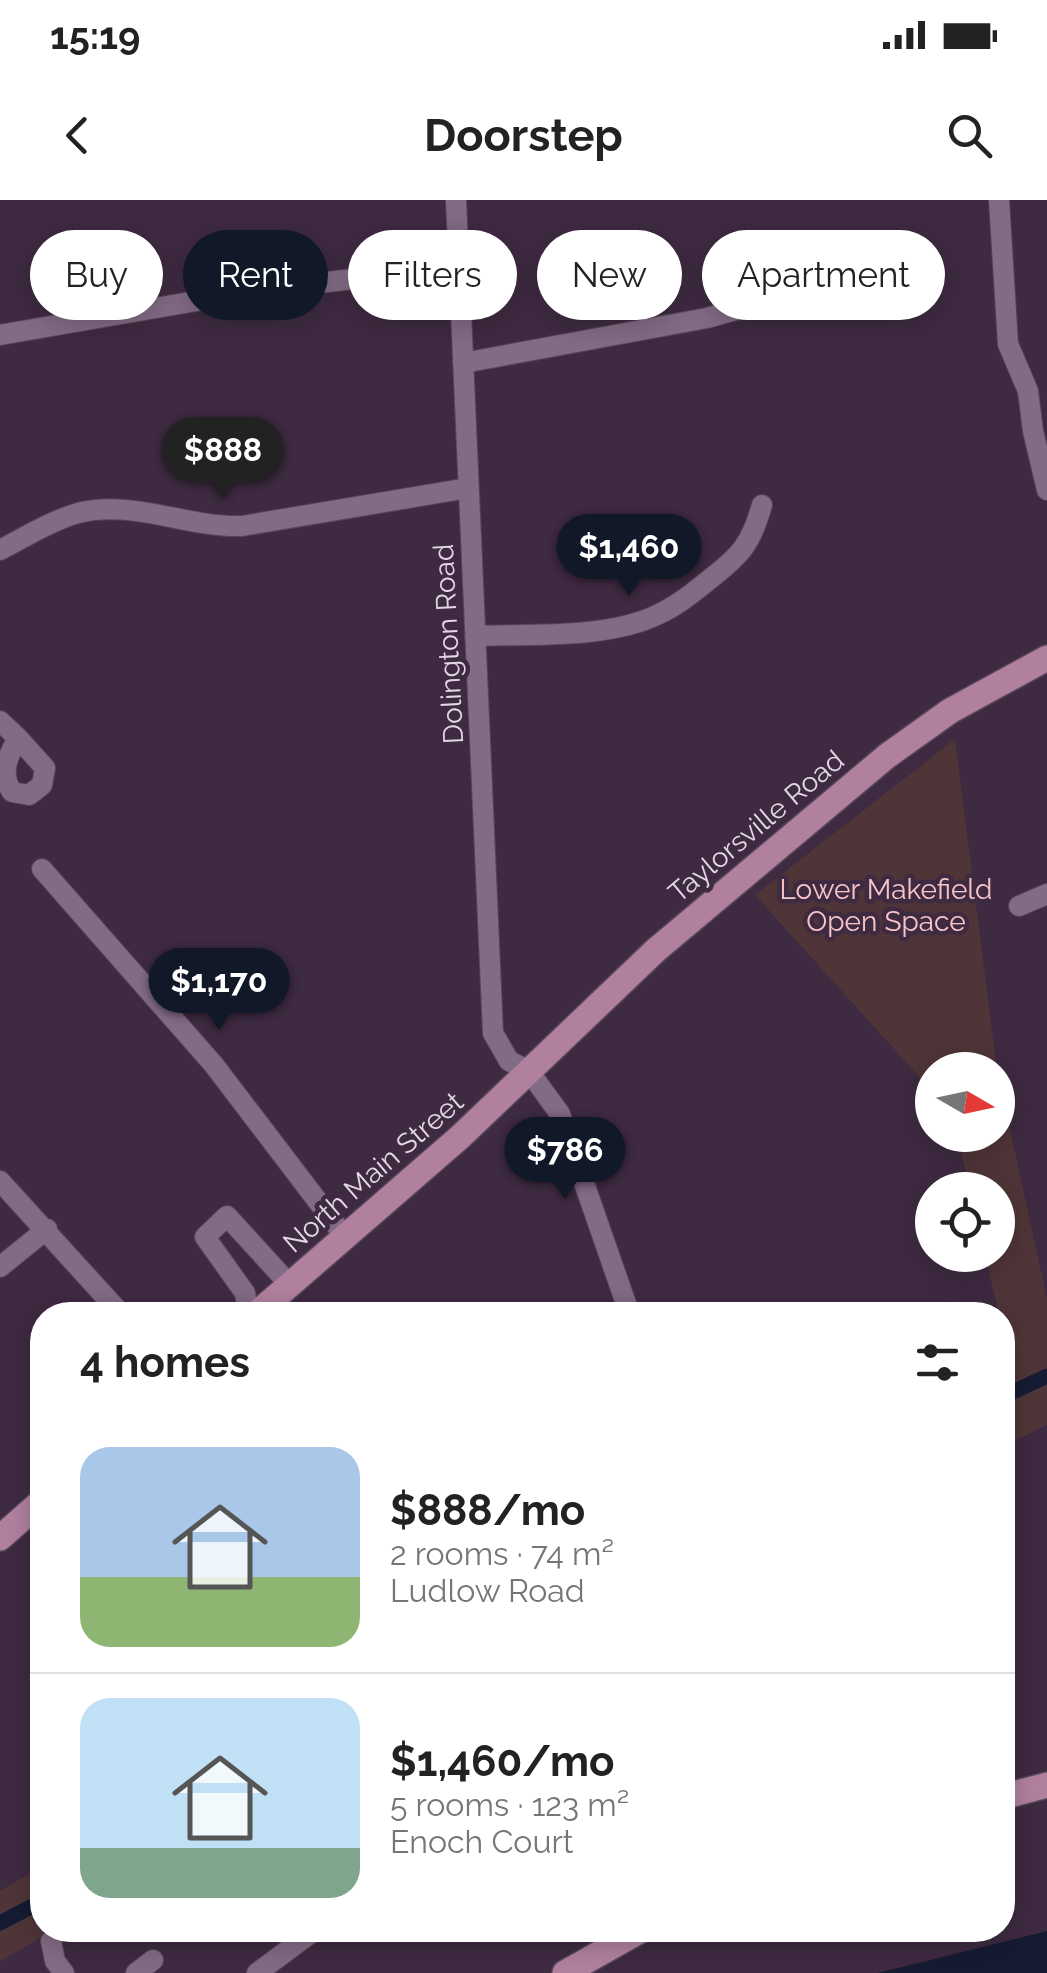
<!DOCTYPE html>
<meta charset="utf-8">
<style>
:root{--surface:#fff;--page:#f2f2f2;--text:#222;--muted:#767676;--line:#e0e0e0;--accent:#111827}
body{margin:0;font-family:Raleway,sans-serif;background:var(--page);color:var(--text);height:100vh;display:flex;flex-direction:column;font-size:38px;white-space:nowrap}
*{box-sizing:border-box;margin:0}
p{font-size:32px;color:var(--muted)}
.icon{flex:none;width:55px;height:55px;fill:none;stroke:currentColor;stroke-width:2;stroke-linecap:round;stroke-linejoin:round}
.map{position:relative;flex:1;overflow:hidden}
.details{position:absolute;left:30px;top:1102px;width:985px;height:640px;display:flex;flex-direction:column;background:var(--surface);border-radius:40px;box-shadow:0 5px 25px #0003}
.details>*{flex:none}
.banner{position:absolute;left:30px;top:30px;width:988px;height:90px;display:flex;gap:20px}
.needle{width:65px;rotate:99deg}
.tools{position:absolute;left:915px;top:852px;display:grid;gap:20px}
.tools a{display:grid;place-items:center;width:100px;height:100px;border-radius:50%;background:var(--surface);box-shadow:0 5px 25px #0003;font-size:50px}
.price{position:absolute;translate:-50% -85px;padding:0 22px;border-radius:35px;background:var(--accent);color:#fff;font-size:32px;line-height:65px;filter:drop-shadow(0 2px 5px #0008)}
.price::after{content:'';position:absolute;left:50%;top:60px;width:30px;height:22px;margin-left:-15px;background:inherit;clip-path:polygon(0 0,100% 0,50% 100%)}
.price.selected{background:#222;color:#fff}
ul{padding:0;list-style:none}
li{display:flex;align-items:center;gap:30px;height:250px;padding:0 50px}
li+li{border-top:2px solid var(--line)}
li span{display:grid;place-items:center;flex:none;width:280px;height:200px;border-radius:30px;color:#555}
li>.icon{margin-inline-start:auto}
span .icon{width:120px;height:120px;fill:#fffc;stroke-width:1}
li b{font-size:42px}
h2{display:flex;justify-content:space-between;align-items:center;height:120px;padding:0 50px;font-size:42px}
.tag{padding:0 35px;border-radius:45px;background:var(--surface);box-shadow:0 5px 25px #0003;font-size:35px;line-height:90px}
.tag.selected{background:var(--accent);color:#fff}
.status{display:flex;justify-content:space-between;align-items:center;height:70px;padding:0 50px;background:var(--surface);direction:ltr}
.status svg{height:28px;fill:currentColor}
header{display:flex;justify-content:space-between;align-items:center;height:130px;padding:0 50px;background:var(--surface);font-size:45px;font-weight:700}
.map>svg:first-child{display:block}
.green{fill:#4f3538}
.water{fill:#151b32}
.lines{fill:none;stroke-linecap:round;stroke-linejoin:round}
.canal{stroke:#151b32;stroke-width:15}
.minor-casing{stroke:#574558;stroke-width:22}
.major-casing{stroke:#574558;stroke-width:28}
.minor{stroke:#826b85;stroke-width:20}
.major{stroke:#b1809f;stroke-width:25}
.labels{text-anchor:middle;stroke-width:9;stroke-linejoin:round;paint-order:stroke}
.street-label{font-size:28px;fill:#e4d7e5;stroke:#3e2a41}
.park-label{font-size:28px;fill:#f8c4c8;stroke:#3e2a41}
</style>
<div class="status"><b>15:19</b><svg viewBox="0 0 49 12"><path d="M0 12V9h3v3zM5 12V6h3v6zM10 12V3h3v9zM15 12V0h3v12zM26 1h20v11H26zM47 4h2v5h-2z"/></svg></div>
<header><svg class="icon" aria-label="back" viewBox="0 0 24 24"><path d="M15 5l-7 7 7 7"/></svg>Doorstep<svg class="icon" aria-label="search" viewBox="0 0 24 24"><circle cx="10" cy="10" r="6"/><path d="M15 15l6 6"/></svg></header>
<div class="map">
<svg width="1047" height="1773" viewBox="0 0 1047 1773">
<rect width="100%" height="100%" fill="#3e2a41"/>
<path class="green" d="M955 539 997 870H932V891L755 695Z
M998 874 1047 1099V1225L1003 1247V1174L1012 1169 985 1055H998V990H970L957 935H998Z
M42 1666V1730H55L0 1761V1691Z"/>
<path class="water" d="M1047 1731V1773H878Z"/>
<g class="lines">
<path class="canal" d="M1002 1197 1047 1176
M0 1723 42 1701"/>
<defs>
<path id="minor" d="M456 0 493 833 509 861 528 870 560 914 630 1115
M999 0 1008 144 1028 191 1033 231 1047 290
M0 135 265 89 459 67
M463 163 707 118 782 97
M0 350C25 337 51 321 78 313 132 299 188 328 242 326L468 288
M475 436C530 434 609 439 659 414 678 405 694 392 710 379 741 355 751 344 762 305
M0 521 18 538
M18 538 45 568 42 585 29 595 12 592C0 574 7 557 18 538Z
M42 669 214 865 345 1037
M1019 706 1047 694
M0 981 122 1115
M0 1067 47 1029
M256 1115 247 1104 245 1093 205 1037 227 1016 290 1085
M51 1741 55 1761 64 1773
M136 1773 153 1760
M257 1773 315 1730"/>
<path id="major" d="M255 1115 460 937 656 750 887 556 950 511 1047 458
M0 1338 42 1301
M1002 1597 1047 1585
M565 1773 641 1730"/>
</defs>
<use href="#minor" class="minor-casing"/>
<use href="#major" class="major-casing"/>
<use href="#minor" class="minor"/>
<use href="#major" class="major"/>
</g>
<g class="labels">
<g class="street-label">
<text transform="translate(448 444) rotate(-93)" y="10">Dolington Road</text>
<text transform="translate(756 626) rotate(-40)" y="10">Taylorsville Road</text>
<text transform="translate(373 972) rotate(-41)" y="10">North Main Street</text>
</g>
<g class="park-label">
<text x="886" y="699">Lower Makefield<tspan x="886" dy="32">Open Space</tspan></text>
</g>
</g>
</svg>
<div class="tools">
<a><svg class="needle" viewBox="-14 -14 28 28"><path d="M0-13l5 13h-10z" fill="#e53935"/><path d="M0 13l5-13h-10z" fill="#767676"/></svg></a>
<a><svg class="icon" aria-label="locate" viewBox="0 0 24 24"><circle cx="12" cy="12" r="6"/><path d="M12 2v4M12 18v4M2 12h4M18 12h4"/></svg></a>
</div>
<b class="price selected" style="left:223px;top:302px">$888</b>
<b class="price" style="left:629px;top:399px">$1,460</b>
<b class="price" style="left:219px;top:833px">$1,170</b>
<b class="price" style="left:565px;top:1002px">$786</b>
<div class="banner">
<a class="tag">Buy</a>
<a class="tag selected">Rent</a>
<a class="tag">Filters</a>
<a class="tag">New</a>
<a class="tag">Apartment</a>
</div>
<section class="details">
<h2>4 homes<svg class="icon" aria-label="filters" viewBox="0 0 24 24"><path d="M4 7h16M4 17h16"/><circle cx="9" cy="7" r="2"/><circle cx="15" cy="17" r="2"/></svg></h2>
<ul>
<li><span style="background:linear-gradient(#a9c7e8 65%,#8fb573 0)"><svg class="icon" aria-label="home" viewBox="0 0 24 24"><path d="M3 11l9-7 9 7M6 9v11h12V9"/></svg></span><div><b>$888/mo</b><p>2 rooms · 74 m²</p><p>Ludlow Road</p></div></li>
<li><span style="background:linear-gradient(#bfe0f5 75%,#7fa58c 0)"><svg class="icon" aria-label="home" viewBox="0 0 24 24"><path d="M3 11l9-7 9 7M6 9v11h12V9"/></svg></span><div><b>$1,460/mo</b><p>5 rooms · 123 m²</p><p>Enoch Court</p></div></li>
</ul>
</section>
</div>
